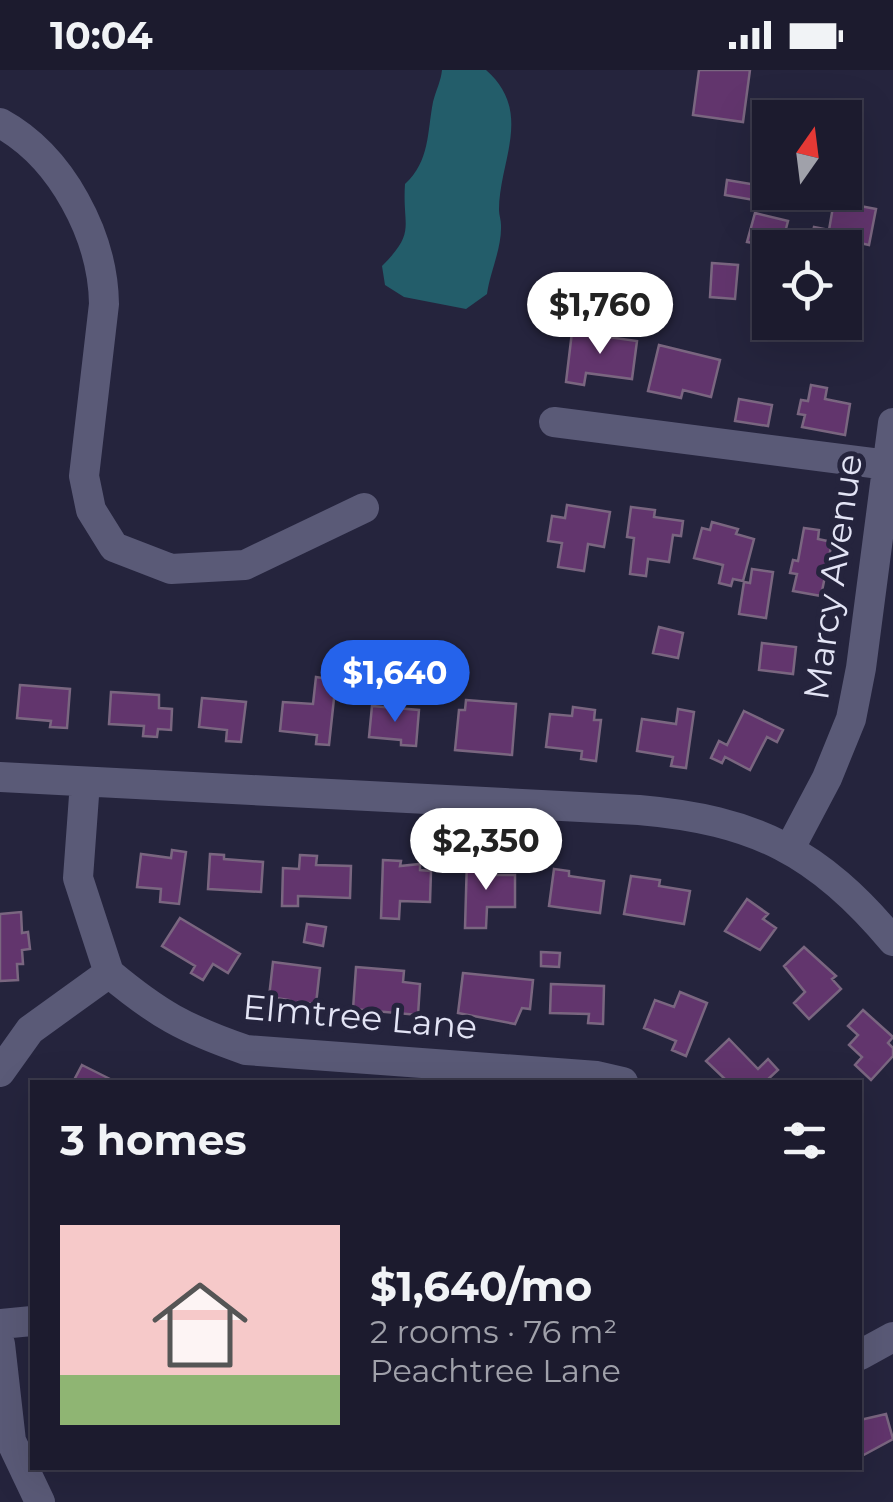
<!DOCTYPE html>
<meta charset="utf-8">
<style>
:root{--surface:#1c1b2e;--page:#252436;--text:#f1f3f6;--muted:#a0a1aa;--line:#3a394a;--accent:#2563eb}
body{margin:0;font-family:Montserrat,sans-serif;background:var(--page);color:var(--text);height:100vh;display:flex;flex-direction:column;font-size:38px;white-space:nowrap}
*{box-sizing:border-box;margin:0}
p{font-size:32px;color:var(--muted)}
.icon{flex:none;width:55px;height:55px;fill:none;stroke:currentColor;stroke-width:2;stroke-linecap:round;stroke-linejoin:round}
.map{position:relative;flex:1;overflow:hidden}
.sheet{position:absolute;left:30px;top:1010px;width:832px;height:390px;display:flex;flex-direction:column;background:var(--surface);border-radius:0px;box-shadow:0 10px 40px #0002,0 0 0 2px var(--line)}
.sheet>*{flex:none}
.needle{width:65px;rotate:14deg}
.fabs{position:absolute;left:752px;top:30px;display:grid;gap:20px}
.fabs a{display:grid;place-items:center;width:110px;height:110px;border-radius:0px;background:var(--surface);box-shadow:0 10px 40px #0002,0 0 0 2px var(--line);font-size:50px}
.price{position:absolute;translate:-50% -85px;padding:0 22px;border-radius:35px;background:#fff;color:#222;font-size:32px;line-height:65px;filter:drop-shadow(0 2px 5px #0008)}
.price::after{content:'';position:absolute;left:50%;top:60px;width:30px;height:22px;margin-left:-15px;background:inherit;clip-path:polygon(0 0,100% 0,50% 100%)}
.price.on{background:var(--accent);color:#fff}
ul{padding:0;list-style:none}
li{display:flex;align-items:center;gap:30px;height:250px;padding:0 30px}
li+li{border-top:2px solid var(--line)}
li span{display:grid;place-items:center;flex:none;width:280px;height:200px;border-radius:0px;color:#555}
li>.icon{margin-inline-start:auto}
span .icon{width:120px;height:120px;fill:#fffc;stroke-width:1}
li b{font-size:42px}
h2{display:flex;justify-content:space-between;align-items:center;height:120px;padding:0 30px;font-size:42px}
.status{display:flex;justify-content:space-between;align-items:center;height:70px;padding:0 50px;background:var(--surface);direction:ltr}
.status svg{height:28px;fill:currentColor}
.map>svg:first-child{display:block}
.water{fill:#235d6a}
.building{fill:#62356d;stroke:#7a6680;stroke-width:2.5}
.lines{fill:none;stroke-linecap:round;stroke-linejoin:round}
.minor{stroke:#5a5a77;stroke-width:30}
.labels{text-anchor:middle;stroke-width:10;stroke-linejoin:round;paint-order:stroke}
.street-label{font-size:35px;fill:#e3e4f5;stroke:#25243d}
</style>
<div class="status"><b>10:04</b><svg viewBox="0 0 49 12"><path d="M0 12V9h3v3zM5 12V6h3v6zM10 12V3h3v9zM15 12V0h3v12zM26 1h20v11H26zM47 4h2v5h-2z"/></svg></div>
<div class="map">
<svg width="893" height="1432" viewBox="0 0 893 1432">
<rect width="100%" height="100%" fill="#25243d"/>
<path class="water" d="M442 0H486C534 42 499 91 499 140 499 145 501 150 501 155 502 178 490 202 487 224L466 239 404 227 385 215 382 196C417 161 402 158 405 114 430 91 427 63 433 32 436 20 441 11 442 0Z"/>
<path class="building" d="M699 0H750L743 52 693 45Z
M727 110 769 117 766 132 725 125Z
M834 131 876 139 869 175 846 170 844 178H817L810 174 814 157 829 160Z
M755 143 788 151 781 178 747 172Z
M712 193 738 195 735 229 710 227Z
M753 213 770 214V244L752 243Z
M572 262 637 271 632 309 586 303 584 315 566 312Z
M659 275 720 290 711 327 683 320 681 328 648 321Z
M811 315 827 318 825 329 850 334 845 365 802 357 805 345 798 344 801 330 808 331Z
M739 329 772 335 768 356 735 351Z
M567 435 610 442 604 477 588 474 584 501 558 497 562 473 548 471 552 446 565 448Z
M631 437 655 440 654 447 683 451 681 466 673 465 669 492 648 489 646 506 630 504 634 468 627 467Z
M712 452 738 459 736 464 754 469 743 511 733 509 731 516 719 513 723 495 694 488 702 458 710 460Z
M804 458 819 460 818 469 832 472 821 526 793 521 797 504 790 503 793 490 798 491Z
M752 499 773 502 766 548 739 544 744 512 750 513Z
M659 557 683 563 678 588 653 583Z
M762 573 796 577 793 604 759 600Z
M316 607 336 610 329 675 316 674 317 665 280 661 283 632 313 634Z
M20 615 70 619 67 658 50 657 51 651 17 648Z
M111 622 159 625V638L172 639 171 660 158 659 157 667 143 666 144 656 109 654Z
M202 628 246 632 241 672 226 671 227 660 199 657Z
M466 630 516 634 512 685 455 680 459 640H465Z
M372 636 419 640 416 676 401 675V670L369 667Z
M573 637 595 640 594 650H601L596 691 581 689 582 681 546 677 550 644 572 646Z
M678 639 694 642 686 698 671 696 673 687 637 681 642 649 676 654Z
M744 641 783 660 777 672 767 667 750 700 725 687 722 693 711 688 719 671 727 675Z
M172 780 186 782 179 834 160 832 161 819 137 817 141 784 171 788Z
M210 784 224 785V789L263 792 261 822 208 819Z
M300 785 317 786 316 795 351 796 350 828 298 826V836H282L283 798 299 799Z
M467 789 486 790V805H515V837H487L486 858H465Z
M383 790 401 791 400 796 420 794V800L431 801 430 832 400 831 399 849 381 848Z
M554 799 569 801V806L604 811 600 843 549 836Z
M631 806 660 810 659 816 690 821 684 854 624 844Z
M747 829 768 844 763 849 776 858 760 880 725 861Z
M21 842 22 863 28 862 30 879 22 880 23 894H17L18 910 0 911V844Z
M180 848 240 884 228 903 213 894 203 910 191 903 195 896 162 876Z
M307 854 326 857 323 876 304 872Z
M804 877 836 906 832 909 841 919 809 949 794 933 805 922 784 896Z
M541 882 560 883 559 897 541 896Z
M273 892 320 898 316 934 298 932 297 940 287 938 289 930 269 927Z
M356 897 404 901 403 912 420 914 418 945 353 939Z
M463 903 533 910 530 939 522 938 515 954 458 943Z
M551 914 604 916 603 954 588 953 589 944 550 943Z
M680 922 707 933 686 986 672 980 676 971 644 958 655 930 674 937Z
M863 940 893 967 888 973 893 978V986L871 1010 855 995 862 987 849 975 858 965 848 956Z
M729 969 758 999 768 989 778 1000 765 1012H728L706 991Z
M82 995 116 1012H73Z
M886 1344 893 1369 860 1387V1350Z"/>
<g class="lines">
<path class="minor" d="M0 53C62 87 103 166 104 234L84 406 91 440 114 477 171 499 245 495 364 438
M554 352 888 395
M0 707 639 740C755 750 819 782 893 871
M85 712 78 808 109 903
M790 778 827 708 851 649 861 598 893 353
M109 903C158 944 185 959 246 980L597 1006 623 1012
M0 1002 30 960 109 903
M0 1254 32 1251
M0 1274 11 1371 40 1432
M860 1285 893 1267"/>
</g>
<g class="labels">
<g class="street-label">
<text transform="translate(833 507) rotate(-82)" y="12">Marcy Avenue</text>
<text transform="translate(360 947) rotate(5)" y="12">Elmtree Lane</text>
</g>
</g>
</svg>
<div class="fabs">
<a><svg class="needle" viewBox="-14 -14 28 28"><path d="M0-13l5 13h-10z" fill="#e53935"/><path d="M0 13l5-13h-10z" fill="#a0a1aa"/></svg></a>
<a><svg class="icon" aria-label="locate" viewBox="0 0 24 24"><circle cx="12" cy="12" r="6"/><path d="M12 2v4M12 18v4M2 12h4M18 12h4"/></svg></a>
</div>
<b class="price" style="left:600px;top:287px">$1,760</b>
<b class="price on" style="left:395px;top:655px">$1,640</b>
<b class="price" style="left:486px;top:823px">$2,350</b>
<section class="sheet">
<h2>3 homes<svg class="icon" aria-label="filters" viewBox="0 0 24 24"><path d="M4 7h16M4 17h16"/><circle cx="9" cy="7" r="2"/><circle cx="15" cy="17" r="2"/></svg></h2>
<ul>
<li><span style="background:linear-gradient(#f6c9c9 75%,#8fb573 0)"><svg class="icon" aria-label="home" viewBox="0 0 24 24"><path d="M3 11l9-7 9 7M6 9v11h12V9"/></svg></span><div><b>$1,640/mo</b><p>2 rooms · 76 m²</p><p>Peachtree Lane</p></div></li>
</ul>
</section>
</div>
